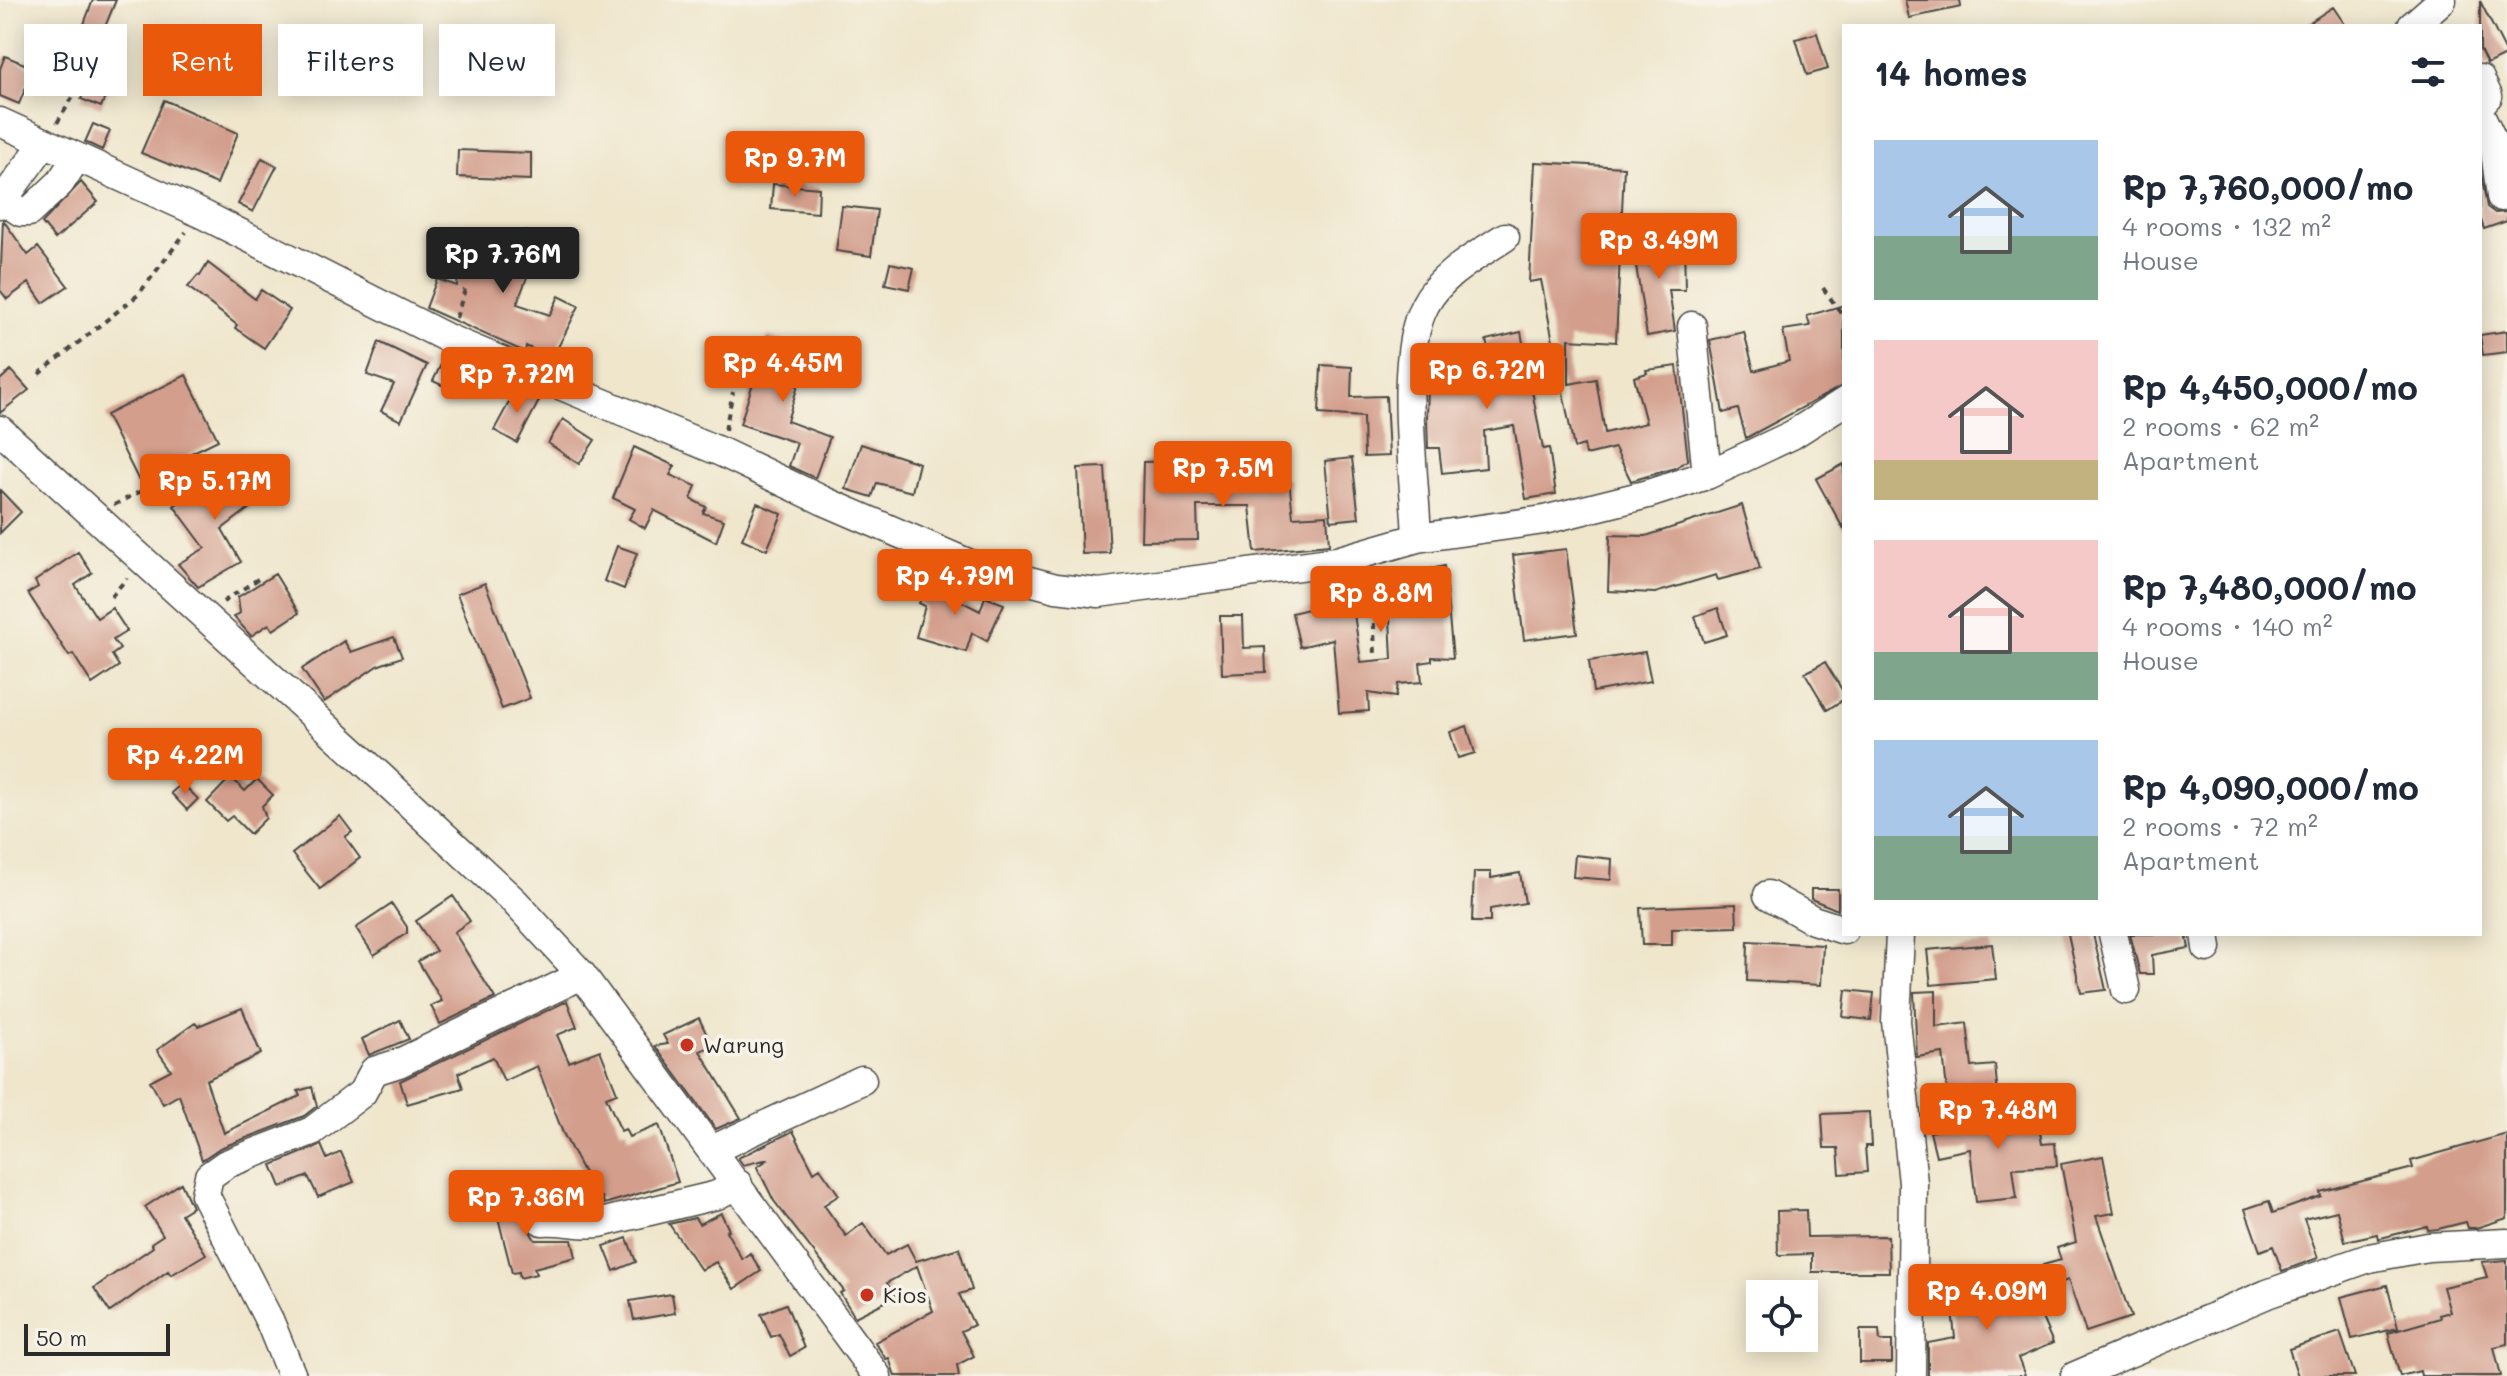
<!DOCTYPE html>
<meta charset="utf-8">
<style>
:root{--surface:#fff;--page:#f6f6f7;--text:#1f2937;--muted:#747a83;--accent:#ea580c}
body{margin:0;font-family:Mali,sans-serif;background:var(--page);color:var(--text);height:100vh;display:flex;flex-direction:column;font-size:30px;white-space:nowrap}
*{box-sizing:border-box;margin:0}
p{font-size:26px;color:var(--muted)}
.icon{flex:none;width:44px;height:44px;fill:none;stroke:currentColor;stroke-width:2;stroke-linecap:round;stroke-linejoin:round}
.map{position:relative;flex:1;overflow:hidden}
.drawer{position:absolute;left:1842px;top:24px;width:640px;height:912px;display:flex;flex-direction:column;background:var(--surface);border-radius:0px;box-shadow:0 4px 20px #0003}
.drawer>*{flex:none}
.banner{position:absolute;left:24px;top:24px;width:760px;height:72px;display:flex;gap:16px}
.tools{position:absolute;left:1746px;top:1280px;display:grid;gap:16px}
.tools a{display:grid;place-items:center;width:72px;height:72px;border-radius:0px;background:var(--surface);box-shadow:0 4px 20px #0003;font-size:40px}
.scale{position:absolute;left:24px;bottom:20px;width:146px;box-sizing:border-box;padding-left:8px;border:4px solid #2b2b2b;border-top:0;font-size:22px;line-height:28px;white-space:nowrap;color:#2b2b2b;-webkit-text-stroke:6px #f7f3e8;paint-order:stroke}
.price{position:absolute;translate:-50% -68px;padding:0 18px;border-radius:8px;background:var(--accent);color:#fff;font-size:26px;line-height:52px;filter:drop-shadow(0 2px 4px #0008)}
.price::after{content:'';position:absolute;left:50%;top:48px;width:24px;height:18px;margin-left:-12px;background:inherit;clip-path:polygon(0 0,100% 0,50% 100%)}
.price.current{background:#222;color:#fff}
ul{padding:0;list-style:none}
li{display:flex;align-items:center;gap:24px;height:200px;padding:0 32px}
li span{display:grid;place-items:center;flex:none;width:224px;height:160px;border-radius:0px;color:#555}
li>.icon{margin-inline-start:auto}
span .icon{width:96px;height:96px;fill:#fffc;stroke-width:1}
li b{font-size:34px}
h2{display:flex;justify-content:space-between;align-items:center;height:96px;padding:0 32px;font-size:34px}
.tag{padding:0 28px;border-radius:0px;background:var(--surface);box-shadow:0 4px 20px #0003;font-size:28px;line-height:72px}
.tag.current{background:var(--accent);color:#fff}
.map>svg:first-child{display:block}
.building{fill:#d39e8c;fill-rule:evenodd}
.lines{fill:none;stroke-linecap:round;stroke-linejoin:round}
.minor-casing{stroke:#484743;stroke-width:31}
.path{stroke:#484743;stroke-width:4;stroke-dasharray:6 6;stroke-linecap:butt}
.minor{stroke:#fff;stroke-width:28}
.poi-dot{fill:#c8321e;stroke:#f7f3e8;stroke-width:3}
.labels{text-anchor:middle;stroke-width:7;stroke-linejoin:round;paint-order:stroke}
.poi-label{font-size:22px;fill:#2b2b2b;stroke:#f7f3e8;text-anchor:start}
</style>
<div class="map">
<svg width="2507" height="1376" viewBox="0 0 2507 1376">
<rect width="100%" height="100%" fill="#f7f3e8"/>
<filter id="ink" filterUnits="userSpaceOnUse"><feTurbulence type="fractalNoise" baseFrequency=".0125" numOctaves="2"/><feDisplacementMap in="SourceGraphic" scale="16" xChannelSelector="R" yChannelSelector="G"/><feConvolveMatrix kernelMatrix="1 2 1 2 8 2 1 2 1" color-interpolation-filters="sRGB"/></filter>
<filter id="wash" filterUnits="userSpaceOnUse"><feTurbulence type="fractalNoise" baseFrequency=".006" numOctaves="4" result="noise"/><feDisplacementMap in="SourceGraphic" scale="32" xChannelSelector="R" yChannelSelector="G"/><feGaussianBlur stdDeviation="1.8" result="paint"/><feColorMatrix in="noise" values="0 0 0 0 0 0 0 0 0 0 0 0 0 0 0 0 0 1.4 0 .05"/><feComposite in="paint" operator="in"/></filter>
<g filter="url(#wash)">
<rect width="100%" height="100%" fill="#efe6cc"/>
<g id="blocks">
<path class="building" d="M93 0H116L103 32 84 24Z
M1905 0H1960L1961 7 1909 18Z
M2480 1 2507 54 2487 64 2480 50Z
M2333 7 2346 26H2304Z
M39 30 61 40 48 72 26 63Z
M1817 33 1828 69 1807 75 1796 39Z
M5 56 34 68 19 104 0 96V69Z
M95 66 115 74 101 107 81 99Z
M164 100 238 133 217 184 141 153Z
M93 124 110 131 102 150 85 142Z
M458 150 531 153V180L457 177Z
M262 158 277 166 253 212 238 204Z
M1535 162 1624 167 1616 342 1569 339V384L1596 379 1605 433 1646 423 1634 377 1647 373 1646 370 1677 366 1688 460 1675 468 1631 481 1615 448 1586 455 1584 445 1574 448 1541 280 1529 282Z
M2480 168 2487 207 2495 213 2507 212V221L2484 229 2480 217Z
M81 182 98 202 55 239 42 223Z
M773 184 819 188 818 213 771 209Z
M842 206 877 210 871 256 836 251Z
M3 220 28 255 38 247 68 286 43 303 29 283 7 299 0 290Z
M496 230 524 237 526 231 548 241 535 272 530 269 517 304 550 315 559 296 579 306 552 359 526 346 525 352 426 308 437 279 457 286 461 246 492 250Z
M1632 240H1684L1685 290H1669L1675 331 1647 336Z
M208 263 255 299 261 290 290 310 264 348 235 328 237 325 188 287 198 275 200 276Z
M890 263 914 268 909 289 885 284Z
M1844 305V385L1746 438 1738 409 1723 413 1710 340 1744 332 1754 371 1789 361 1783 330 1810 326 1807 316Z
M2507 331V352L2483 355 2480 335Z
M1521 332 1543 449 1549 448 1556 494 1526 499 1514 426 1484 431 1486 468 1442 473 1439 448H1428L1427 418 1429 354 1454 352V357L1490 358 1486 340Z
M768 336 809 350 787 421 830 437 815 478 789 466 797 443 740 424Z
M379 342 427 365 401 421 381 411 394 384 367 375Z
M445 356 461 364 450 389 433 381Z
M1321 365 1352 367 1351 397 1386 396 1389 456 1364 457 1363 417 1319 414Z
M11 370 29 390 0 413V380Z
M186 375 218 440 138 479 106 415Z
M518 386 540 399 517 443 494 430Z
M563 419 595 440 579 464 548 443Z
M861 444 919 463 912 492 877 483 872 497 846 489Z
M634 447 675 466 670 475 696 486 691 499 706 507 703 513 724 520 716 542 654 510 645 528 629 519 635 509 613 498Z
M1352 458 1359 518 1331 521 1325 461Z
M1180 461V471L1212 472V491L1289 479 1293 517 1327 515 1329 545 1255 552 1250 506H1197L1198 540 1141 541 1143 462Z
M232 462 260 500 222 529 241 562 198 587 178 564 205 548 174 506Z
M1844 464V530L1816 479Z
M1105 467 1110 553 1082 554 1078 468Z
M0 490 21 512 0 533Z
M757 503 782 514 767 550 742 539Z
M1742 505 1760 569 1718 580 1716 575 1655 593 1608 591 1610 535 1646 536Z
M617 546 637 553 624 589 604 581Z
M1566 549 1577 633 1524 640 1513 555Z
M78 552 92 573 75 585 97 618 112 608 127 631 113 640 120 649 112 655 119 666 92 684 73 654 69 656 28 593 38 587 35 581Z
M1444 566 1453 658 1432 657V661L1420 663 1422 682 1398 684 1396 697 1368 693 1369 711 1339 713 1333 639 1300 647 1292 613 1333 603 1331 588 1423 576 1426 570ZM1384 603 1387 618H1390L1392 659 1361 662 1353 607Z
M946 572 960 578 951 596 980 611 985 597 1004 604 987 641 972 633 966 652 916 637 925 606 919 603 929 584 938 588Z
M275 574 299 613 273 630 269 624 251 636 234 617 240 613 238 597Z
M485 583 530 698 502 709 457 594Z
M1718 608 1727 635 1704 642 1695 616Z
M1220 616H1243L1244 648 1265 647 1266 672 1222 674Z
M394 637 402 657 377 666 324 702 302 669 344 641 351 652Z
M1645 652 1651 681 1593 692 1589 661Z
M1825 662 1844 693V699L1827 710 1805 673Z
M1467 726 1475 753 1458 758 1450 732Z
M231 777 245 791 257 779 273 795 262 806 266 818 250 834 232 816 226 821 207 802Z
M182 783 198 799 187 810 171 793Z
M340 816 352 832 345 837 360 858 320 889 292 854Z
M1575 855 1612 859 1611 880 1573 877Z
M1474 872H1491V878L1520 873 1525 903 1490 909V922H1472Z
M1811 889H1838V910L1811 899Z
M453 896 470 921 454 932 495 998 440 1024 431 1006 442 1001 418 961 436 951 416 921Z
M392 904 407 927V933L374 955 356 928Z
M1736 904 1737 927 1672 929V945H1642L1640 908Z
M2068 934H2093L2106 990 2081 993Z
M2130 934H2186L2189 948 2152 955 2153 974H2140Z
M1748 941 1823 945 1821 985 1747 981Z
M1992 944 1996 979 1931 985 1927 950Z
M1846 990 1874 993 1871 1020 1843 1017Z
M1936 991V1027L1967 1023 1972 1067 1995 1065 1998 1095 1948 1100 1943 1053 1917 1057 1914 992Z
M567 1001 577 1027 557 1035 569 1062 600 1050 617 1093 606 1097 621 1131 625 1129 629 1137 659 1125 678 1182 604 1204 602 1197 587 1200 580 1181 587 1179 563 1133 537 1066 504 1081 493 1057 458 1073 463 1088 407 1104 400 1081Z
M242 1008 261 1054 206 1080 224 1133 300 1096 298 1091 312 1087 317 1106 304 1116 220 1148 202 1160 179 1095 163 1104 150 1081 171 1070 157 1050 195 1023 198 1026Z
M699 1018 712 1046 700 1051 741 1118 716 1129 655 1046 668 1044 663 1035Z
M400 1020 409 1039 369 1055 362 1039Z
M2036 1109 2042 1144 2055 1143 2057 1166 2013 1168 2017 1198 1976 1202 1970 1149 1936 1156 1930 1132Z
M1869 1112 1871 1146H1865L1867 1172 1840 1174 1838 1148H1824L1822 1114Z
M793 1131 814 1172 820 1168 839 1195 824 1205 846 1236 863 1223 886 1255 907 1244 916 1261 959 1248 972 1290 959 1294 974 1325 961 1331 974 1356 957 1365 959 1376H895L889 1358 886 1359 875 1342 933 1311 917 1266 887 1283 895 1297 855 1317 840 1293 844 1291 774 1201 757 1167 769 1159 743 1165 738 1158Z
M2507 1134V1218L2476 1228H2468L2466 1222 2438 1229 2428 1230 2427 1226 2381 1238 2378 1239 2377 1234 2345 1241 2337 1211 2304 1219 2318 1258 2282 1271 2273 1246 2260 1251 2245 1209 2269 1201 2273 1213 2321 1196 2320 1192 2413 1168 2411 1161Z
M321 1145 327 1159 341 1152 354 1182 318 1197 308 1176 281 1187 272 1165Z
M2103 1156 2114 1213 2096 1216 2131 1317 2086 1332 2068 1280 2050 1286 2043 1265 2061 1260 2057 1248 2076 1242 2061 1164Z
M181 1183 192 1207 181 1214 206 1254 171 1275 168 1271 110 1312 94 1288 153 1247 151 1243 163 1235 145 1207Z
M520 1188 525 1223 535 1240H572L576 1257 534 1268 536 1274 520 1278 519 1272 512 1273 492 1194Z
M1806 1210 1807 1237 1888 1236 1889 1272H1812V1254L1778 1255 1777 1211Z
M721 1213 729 1230 726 1231 742 1259 750 1253 761 1271 734 1289 716 1262 701 1270 669 1224 695 1218 699 1224Z
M627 1238 636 1262 614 1271 604 1246Z
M2507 1260V1344L2494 1347 2501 1376H2421L2420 1371 2400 1376 2388 1333 2440 1318 2439 1315 2450 1312 2443 1287 2487 1277 2482 1262Z
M1935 1271 1969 1272 1968 1301 1992 1299 2027 1284 2053 1343 2018 1358 2025 1376H1928V1343L1955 1338 1950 1291H1935Z
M2387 1285 2398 1328 2352 1339 2341 1297Z
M672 1294 675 1313 634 1320 630 1301Z
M786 1304 804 1348 790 1356 779 1334 771 1337 761 1314Z
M1860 1330H1879L1880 1341H1892V1363H1860Z
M2340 1332 2355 1376H2298L2289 1349Z"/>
</g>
</g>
<g filter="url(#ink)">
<use href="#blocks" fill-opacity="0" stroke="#484743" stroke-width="2"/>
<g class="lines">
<defs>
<path id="minor" d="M2412 26 2442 0
M2480 79 2488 96 2480 105
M2480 114 2494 143 2501 197
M0 122 200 213 449 339 721 452 824 501 977 567 1056 588 1099 593 1337 561 1417 538 1544 520 1648 494 1707 475 1792 435 1844 402
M3 200 21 212H29L60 183 77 157
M0 204 45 142
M1692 326 1707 475
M0 430 381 777 515 902 582 975 877 1376
M1417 538C1415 478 1397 357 1425 305 1440 275 1478 255 1505 237
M1768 895 1813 920 1844 930
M1900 934 1896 1021 1913 1183 1911 1376
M2113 934 2126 990
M2205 934 2207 948
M712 1150 862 1080
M542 1221C562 1219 580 1226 600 1223L717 1195 738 1184
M292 1376 270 1322 205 1195 209 1176 226 1164 312 1131 362 1093 374 1071 399 1063 582 975
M2075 1376 2267 1294 2369 1258 2428 1247 2507 1243"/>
</defs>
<use href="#minor" class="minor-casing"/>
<path class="path" d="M57 123 102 50
M1823 288 1844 317
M456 318 466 286
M39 374 138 295 186 232
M725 430 733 392
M114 505 208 457
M1372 575 1375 655
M111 597 127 578
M223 602 258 579"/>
<use href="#minor" class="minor"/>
</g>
</g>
<g class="poi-dot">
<circle cx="687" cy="1045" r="8"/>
<circle cx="867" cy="1295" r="8"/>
</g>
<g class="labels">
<g class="poi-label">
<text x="703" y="1053">Warung</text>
<text x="883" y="1303">Kios</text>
</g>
</g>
</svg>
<div class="tools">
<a><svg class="icon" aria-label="locate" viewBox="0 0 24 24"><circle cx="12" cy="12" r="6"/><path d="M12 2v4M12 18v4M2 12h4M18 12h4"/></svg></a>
</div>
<div class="scale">50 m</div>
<b class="price" style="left:795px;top:199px">Rp 9.7M</b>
<b class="price" style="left:1659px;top:281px">Rp 3.49M</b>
<b class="price current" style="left:503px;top:295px">Rp 7.76M</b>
<b class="price" style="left:783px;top:404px">Rp 4.45M</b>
<b class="price" style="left:1487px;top:411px">Rp 6.72M</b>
<b class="price" style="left:517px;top:415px">Rp 7.72M</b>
<b class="price" style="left:1223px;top:509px">Rp 7.5M</b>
<b class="price" style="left:215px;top:522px">Rp 5.17M</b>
<b class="price" style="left:955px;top:617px">Rp 4.79M</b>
<b class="price" style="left:1381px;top:634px">Rp 8.8M</b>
<b class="price" style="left:185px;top:796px">Rp 4.22M</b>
<b class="price" style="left:1998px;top:1151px">Rp 7.48M</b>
<b class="price" style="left:526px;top:1238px">Rp 7.36M</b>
<b class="price" style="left:1987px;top:1332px">Rp 4.09M</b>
<div class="banner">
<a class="tag">Buy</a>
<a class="tag current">Rent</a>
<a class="tag">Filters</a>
<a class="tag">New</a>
</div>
<section class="drawer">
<h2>14 homes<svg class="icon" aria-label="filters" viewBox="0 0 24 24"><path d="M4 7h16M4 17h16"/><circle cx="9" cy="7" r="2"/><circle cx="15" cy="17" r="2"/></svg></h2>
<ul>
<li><span style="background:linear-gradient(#a9c7e8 60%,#7fa58c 0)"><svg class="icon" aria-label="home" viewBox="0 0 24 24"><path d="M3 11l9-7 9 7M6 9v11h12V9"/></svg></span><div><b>Rp 7,760,000/mo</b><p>4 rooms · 132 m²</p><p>House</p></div></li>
<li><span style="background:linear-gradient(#f6c9c9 75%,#c2b280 0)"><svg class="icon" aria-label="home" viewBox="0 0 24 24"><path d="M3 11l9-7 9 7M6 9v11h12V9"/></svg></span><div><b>Rp 4,450,000/mo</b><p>2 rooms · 62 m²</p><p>Apartment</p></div></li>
<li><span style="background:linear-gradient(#f6c9c9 70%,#7fa58c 0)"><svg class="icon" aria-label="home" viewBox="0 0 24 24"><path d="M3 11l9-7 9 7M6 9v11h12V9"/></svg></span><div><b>Rp 7,480,000/mo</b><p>4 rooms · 140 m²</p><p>House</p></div></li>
<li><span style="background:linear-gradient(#a9c7e8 60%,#7fa58c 0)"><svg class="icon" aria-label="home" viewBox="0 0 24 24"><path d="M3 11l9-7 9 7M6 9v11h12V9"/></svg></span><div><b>Rp 4,090,000/mo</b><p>2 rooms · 72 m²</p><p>Apartment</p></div></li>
</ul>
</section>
</div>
